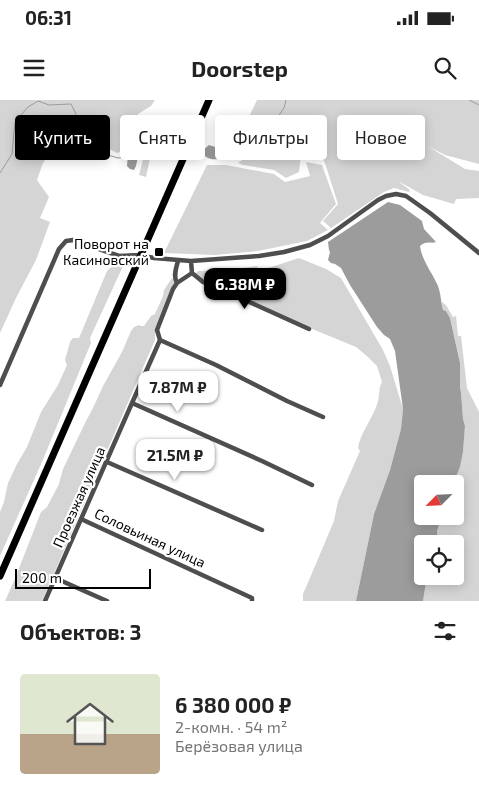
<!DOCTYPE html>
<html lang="ru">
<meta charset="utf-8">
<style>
:root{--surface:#fff;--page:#f2f2f2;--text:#222;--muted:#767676;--accent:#000}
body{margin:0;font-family:"Exo 2",sans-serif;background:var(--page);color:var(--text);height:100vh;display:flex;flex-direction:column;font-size:19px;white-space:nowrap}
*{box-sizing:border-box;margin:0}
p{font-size:16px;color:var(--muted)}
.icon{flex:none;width:28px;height:28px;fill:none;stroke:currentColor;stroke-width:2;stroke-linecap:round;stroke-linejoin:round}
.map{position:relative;height:501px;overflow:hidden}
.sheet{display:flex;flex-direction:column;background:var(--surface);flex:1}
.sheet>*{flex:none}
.banner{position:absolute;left:15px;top:15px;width:450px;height:45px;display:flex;gap:10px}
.needle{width:32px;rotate:246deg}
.buttons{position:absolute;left:414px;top:375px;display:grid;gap:10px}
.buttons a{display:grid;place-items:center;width:50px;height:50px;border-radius:5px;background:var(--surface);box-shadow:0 2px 12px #0003;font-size:25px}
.scale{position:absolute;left:15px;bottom:12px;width:136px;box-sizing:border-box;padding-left:5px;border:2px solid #000;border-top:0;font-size:14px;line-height:18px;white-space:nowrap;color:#000;-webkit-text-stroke:4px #fff;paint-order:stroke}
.price{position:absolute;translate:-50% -42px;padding:0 11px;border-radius:10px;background:#fff;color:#222;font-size:16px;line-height:32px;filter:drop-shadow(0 1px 2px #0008)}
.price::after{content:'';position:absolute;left:50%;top:30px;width:15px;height:11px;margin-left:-8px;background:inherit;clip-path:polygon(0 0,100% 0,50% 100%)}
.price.active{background:var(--accent);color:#fff}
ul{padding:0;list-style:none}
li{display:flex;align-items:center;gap:15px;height:125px;padding:0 20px}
li span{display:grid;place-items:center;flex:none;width:140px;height:100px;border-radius:5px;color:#555}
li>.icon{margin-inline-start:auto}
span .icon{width:60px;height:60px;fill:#fffc;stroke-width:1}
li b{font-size:21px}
h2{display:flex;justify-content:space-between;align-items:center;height:60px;padding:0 20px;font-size:21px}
.tag{padding:0 18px;border-radius:5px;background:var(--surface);box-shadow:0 2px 12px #0003;font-size:18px;line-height:45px}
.tag.active{background:var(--accent);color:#fff}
.status{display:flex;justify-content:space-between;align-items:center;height:35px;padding:0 25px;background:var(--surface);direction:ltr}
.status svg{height:14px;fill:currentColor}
header{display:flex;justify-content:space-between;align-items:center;height:65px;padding:0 20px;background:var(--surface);font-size:22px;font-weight:700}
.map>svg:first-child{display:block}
.green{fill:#d5d5d5}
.water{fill:#9c9c9c}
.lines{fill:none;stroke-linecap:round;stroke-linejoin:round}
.stream{stroke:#9c9c9c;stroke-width:1}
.street{stroke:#4e4e4e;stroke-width:4.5}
.primary{stroke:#000;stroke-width:7}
.poi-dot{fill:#000;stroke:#fff;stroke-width:2}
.labels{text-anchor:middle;stroke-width:4.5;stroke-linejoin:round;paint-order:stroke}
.poi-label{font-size:14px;fill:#000;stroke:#fff;text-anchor:end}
.street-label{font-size:14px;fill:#000;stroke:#fff}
</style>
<div class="status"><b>06:31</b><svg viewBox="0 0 49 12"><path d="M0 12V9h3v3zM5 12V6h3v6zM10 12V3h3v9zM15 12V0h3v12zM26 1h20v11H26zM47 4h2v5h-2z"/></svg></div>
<header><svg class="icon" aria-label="menu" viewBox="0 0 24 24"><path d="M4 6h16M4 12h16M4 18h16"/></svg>Doorstep<svg class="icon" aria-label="search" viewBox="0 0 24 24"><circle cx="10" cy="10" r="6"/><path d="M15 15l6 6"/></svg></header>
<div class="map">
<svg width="479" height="501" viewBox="0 0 479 501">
<rect width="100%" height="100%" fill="#fff"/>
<path class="green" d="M0 0H155L151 6 138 14 139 22H165V33L155 35 146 77 139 75 144 56 134 45 117 53 103 46 94 35 60 41 43 63 37 80 49 97 40 118 50 122 36 160 16 198 0 233Z
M257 0H479V64L445 55 426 45 465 69 479 71V98L456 99 454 104 423 95 398 81 410 90 409 92 394 88 384 92 331 128 323 121 338 104 325 63 315 45H302L299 72 286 78 274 70 243 65 238 63 246 57 260 54 261 38 245 32 244 27Z
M306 62 322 65 336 104 320 123 328 130 307 141 258 151 215 155 164 153 207 65H226L274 74 285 82 310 76Z
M299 158 326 169 341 178 383 250 390 266 403 309 401 329 390 370 374 414 356 501H303V494L307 485 334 421 338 401 360 351 358 348C360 333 374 317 378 301 380 294 378 289 382 282L377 266 368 257 356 247 293 221 193 176 198 171 228 170 257 166 259 171Z
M120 163 123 166 90 238 91 243 42 362 0 456V412L4 402 8 383 17 364 27 347 41 312 58 285 67 265 65 260 70 242 73 238H79L107 171 114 164Z
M172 178 175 184 155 231V240L42 501H5L14 481 41 412 47 407 59 384 63 369 86 321 93 308 103 286 122 252 131 231 134 227 139 225 141 226H144L151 216 155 214 163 196 164 190Z
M442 202 446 205 453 217 456 216 458 236H461L467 288 479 312V501H423L427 476H455V444H438L437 431 442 416H455V384H453L460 367 463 352 465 326 463 319 461 292 460 288V263L450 218 446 211 443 210 442 207Z"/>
<path class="water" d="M76 42C88 42 104 42 108 55L107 58 105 59C99 57 94 54 89 52 83 50 79 52 73 48V45Z
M209 45 215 47 220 56 218 59C210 60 206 58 201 52Z
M128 51 138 56 136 66 134 70 130 69 127 66 128 54 127 52Z
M388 102 400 105 422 121 424 129 436 142C431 144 426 140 420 146 422 161 432 172 438 186 441 194 441 203 443 210L446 211 450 218 460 263V288L461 292 463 319 465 326 463 352 460 367 453 384H422V416H442L437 431 438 444H422V476H427L423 501H356L374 414 390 370 401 329 403 309 395 251 390 239 384 235 377 227 350 185 341 168 335 164 331 163 328 160 330 152 329 150 328 142Z"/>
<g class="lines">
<path class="stream" d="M469 0 479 5
M108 55 118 58 126 57
M220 56 238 59 259 45 284 8 286 0
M138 59C141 55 142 53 144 48 147 43 151 39 155 35L175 37
M0 73 12 54 15 22 28 7 38 1 49 5 71 4 76 14 70 30 73 45H74"/>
<path class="street" d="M191 161 192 173 177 183 173 189 157 230 160 240 216 265 287 301 323 317
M192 173 203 182 236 196 309 229
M177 183C173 177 176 168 178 161
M160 240 132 303 262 361 312 385
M0 285 59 149 66 141 73 140 119 156 140 155 154 158 191 161 259 156 284 152 310 145 328 136 378 100 386 96 396 94 406 96 430 113 479 153
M107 362 262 430
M81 419 252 498V501
M55 478 107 501
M45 501 132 303"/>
<path class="primary" d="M0 476 209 0"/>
</g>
<rect class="poi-dot" x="154" y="147" width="10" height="10" rx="2.5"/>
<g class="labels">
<g class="poi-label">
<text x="149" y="149">Поворот на<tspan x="149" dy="16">Касиновский</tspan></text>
</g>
<g class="street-label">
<text transform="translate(79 397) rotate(-66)" y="5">Проезжая улица</text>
<text transform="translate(150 438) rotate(25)" y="5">Соловьиная улица</text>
</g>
</g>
</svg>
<div class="buttons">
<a><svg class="needle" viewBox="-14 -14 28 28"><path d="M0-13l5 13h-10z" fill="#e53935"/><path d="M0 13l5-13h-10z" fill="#767676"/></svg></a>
<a><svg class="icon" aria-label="locate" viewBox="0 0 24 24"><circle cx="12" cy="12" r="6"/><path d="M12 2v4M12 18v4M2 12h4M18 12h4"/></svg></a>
</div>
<div class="scale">200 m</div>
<b class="price active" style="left:245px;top:210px">6.38M ₽</b>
<b class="price" style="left:178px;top:313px">7.87M ₽</b>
<b class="price" style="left:175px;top:381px">21.5M ₽</b>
<div class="banner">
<a class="tag active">Купить</a>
<a class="tag">Снять</a>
<a class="tag">Фильтры</a>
<a class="tag">Новое</a>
</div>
</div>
<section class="sheet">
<h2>Объектов: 3<svg class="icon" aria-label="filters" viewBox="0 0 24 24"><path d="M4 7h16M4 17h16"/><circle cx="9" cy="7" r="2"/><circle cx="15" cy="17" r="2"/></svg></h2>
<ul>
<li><span style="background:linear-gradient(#dfe7d0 60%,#b9a48a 0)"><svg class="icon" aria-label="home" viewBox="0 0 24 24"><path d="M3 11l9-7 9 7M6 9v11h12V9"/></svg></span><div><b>6 380 000 ₽</b><p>2-комн. · 54 m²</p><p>Берёзовая улица</p></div></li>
</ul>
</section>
